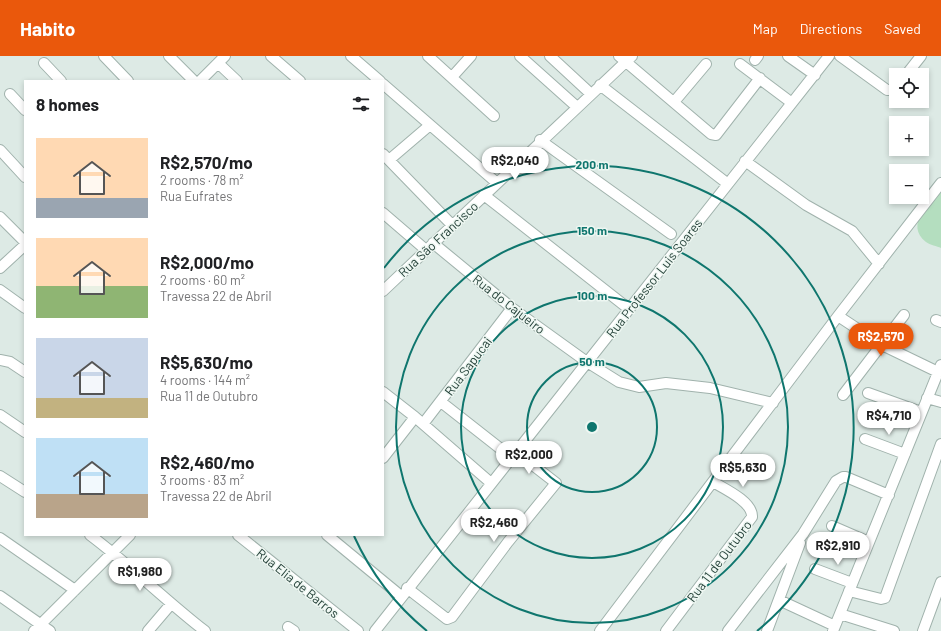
<!DOCTYPE html>
<meta charset="utf-8">
<style>
:root{--surface:#fff;--page:#f2f2f2;--text:#202124;--muted:#757577;--accent:#ea580c}
body{margin:0;font-family:Barlow,sans-serif;background:var(--page);color:var(--text);height:100vh;display:flex;flex-direction:column;font-size:15px;white-space:nowrap}
*{box-sizing:border-box;margin:0}
p{font-size:13px;color:var(--muted)}
.icon{flex:none;width:22px;height:22px;fill:none;stroke:currentColor;stroke-width:2;stroke-linecap:round;stroke-linejoin:round}
.map{position:relative;flex:1;overflow:hidden}
.details{position:absolute;left:24px;top:24px;width:360px;height:456px;display:flex;flex-direction:column;background:var(--surface);border-radius:0px;box-shadow:0 2px 6px #0003}
.details>*{flex:none}
.controls{position:absolute;left:889px;top:12px;display:grid;gap:8px}
.controls a{display:grid;place-items:center;width:40px;height:40px;border-radius:0px;background:var(--surface);box-shadow:0 2px 6px #0003;font-size:20px}
.price{position:absolute;translate:-50% -34px;padding:0 9px;border-radius:14px;background:#fff;color:#222;font-size:13px;line-height:26px;filter:drop-shadow(0 1px 2px #0008)}
.price::after{content:'';position:absolute;left:50%;top:24px;width:12px;height:9px;margin-left:-6px;background:inherit;clip-path:polygon(0 0,100% 0,50% 100%)}
.price.current{background:var(--accent);color:#fff}
ul{padding:0;list-style:none}
li{display:flex;align-items:center;gap:12px;height:100px;padding:0 12px}
li span{display:grid;place-items:center;flex:none;width:112px;height:80px;border-radius:0px;color:#555}
li>.icon{margin-inline-start:auto}
span .icon{width:48px;height:48px;fill:#fffc;stroke-width:1}
li b{font-size:17px}
h2{display:flex;justify-content:space-between;align-items:center;height:48px;padding:0 12px;font-size:17px}
header{display:flex;align-items:center;gap:24px;box-sizing:border-box;height:56px;padding:0 20px;background:var(--accent);color:#fff}
header strong{font-size:19px}
nav{display:flex;gap:22px;margin-inline-start:auto;font-size:14px}
.map>svg:first-child{display:block}
.green{fill:#b4debf}
.lines{fill:none;stroke-linecap:round;stroke-linejoin:round}
.minor-casing{stroke:#a0b2ac;stroke-width:12}
.minor{stroke:#fff;stroke-width:10}
.ring{fill:none;stroke:#0f766e;stroke-width:2}
.labels{text-anchor:middle;stroke-width:3;stroke-linejoin:round;paint-order:stroke}
.street-label{font-size:13px;fill:#1e3b33;stroke:#eef7f2}
.centre{fill:#0f766e;stroke:#eef7f2;stroke-width:2}
.ring-label{font-size:12px;text-anchor:middle;font-weight:bold;fill:#0f766e;stroke:#eef7f2;stroke-width:3;stroke-linejoin:round;paint-order:stroke}
</style>
<header>
<strong>Habito</strong>
<nav><a>Map</a><a>Directions</a><a>Saved</a></nav>
</header>
<div class="map">
<svg width="941" height="575" viewBox="0 0 941 575">
<rect width="100%" height="100%" fill="#ddeae5"/>
<path class="green" d="M941 129V192C937 190 930 189 926 186 904 169 930 145 941 129Z"/>
<g class="lines">
<defs>
<path id="minor" d="M104 0 128 25
M169 0 194 25
M271 0 300 25
M351 0 380 25
M428 0 494 60
M520 0 577 51
M550 0 591 38
M619 0 711 78 716 79 760 22
M788 0 815 19
M840 0 887 34H893L896 32
M755 4 758 0
M44 7 61 25
M218 7 237 25
M740 8 792 47
M906 19 921 0
M452 21 471 0
M200 25 225 0
M383 28 497 127
M600 29 728 128
M10 38 25 54
M674 46 706 8
M540 84 671 178
M0 94 25 121
M383 98 452 169
M389 104 430 69
M745 105 806 149 852 175 879 208
M484 139 629 253
M383 157 426 194
M0 161 25 186
M433 187 512 252 587 306 619 326 639 331 666 327 710 332 773 347
M0 212 25 189
M0 234 25 252
M383 235 632 0
M838 260 882 289 938 316
M936 264 941 266
M0 304 10 306 25 316
M383 336 415 361 491 427
M868 337 921 356
M843 339 904 259
M927 342 941 346
M441 346 511 401
M0 359 25 376
M423 368 512 252
M865 383 905 398
M383 402 415 361
M0 420 25 436
M832 470 869 486
M90 479C130 509 165 544 205 575
M238 479 358 575
M327 479 401 540
M0 482 75 534
M815 513 852 527
M407 532 447 563 452 561 508 486 556 427 516 396
M849 535 881 543 885 542 941 388
M0 540 50 575
M779 544 835 570
M840 558 894 575
M288 571 294 575
M34 575 130 479
M148 575 171 548
M375 575 829 0
M600 575 838 260 941 127
M666 575 752 461C753 446 725 433 713 426
M728 575 803 478 836 425 843 421H846L889 439
M767 575 800 487
M833 575 941 309
M923 575 941 526"/>
</defs>
<use href="#minor" class="minor-casing"/>
<use href="#minor" class="minor"/>
</g>
<g class="ring">
<circle cx="592" cy="371" r="65"/>
<circle cx="592" cy="371" r="131"/>
<circle cx="592" cy="371" r="196"/>
<path d="M427 575A262 262 0 0 1 354 480M384 212A262 262 0 1 1 757 575"/>
</g>
<g class="labels">
<g class="street-label">
<text transform="translate(438 183) rotate(-43)" y="5">Rua São Francisco</text>
<text transform="translate(654 222) rotate(-52)" y="5">Rua Professor Luis Soares</text>
<text transform="translate(509 248) rotate(38)" y="5">Rua do Cajueiro</text>
<text transform="translate(468 310) rotate(-53)" y="5">Rua Sapucai</text>
<text transform="translate(719 505) rotate(-53)" y="5">Rua 11 de Outubro</text>
<text transform="translate(298 527) rotate(39)" y="5">Rua Elia de Barros</text>
</g>
</g>
<circle cx="592" cy="371" r="6" class="centre"/>
<g class="ring-label">
<text x="592" y="113">200 m</text>
<text x="592" y="179">150 m</text>
<text x="592" y="244">100 m</text>
<text x="592" y="310">50 m</text>
</g>
</svg>
<div class="controls">
<a><svg class="icon" aria-label="locate" viewBox="0 0 24 24"><circle cx="12" cy="12" r="6"/><path d="M12 2v4M12 18v4M2 12h4M18 12h4"/></svg></a>
<a>+</a>
<a>−</a>
</div>
<b class="price" style="left:515px;top:125px">R$2,040</b>
<b class="price current" style="left:881px;top:301px">R$2,570</b>
<b class="price" style="left:889px;top:380px">R$4,710</b>
<b class="price" style="left:529px;top:419px">R$2,000</b>
<b class="price" style="left:743px;top:432px">R$5,630</b>
<b class="price" style="left:494px;top:487px">R$2,460</b>
<b class="price" style="left:838px;top:510px">R$2,910</b>
<b class="price" style="left:140px;top:536px">R$1,980</b>
<section class="details">
<h2>8 homes<svg class="icon" aria-label="filters" viewBox="0 0 24 24"><path d="M4 7h16M4 17h16"/><circle cx="9" cy="7" r="2"/><circle cx="15" cy="17" r="2"/></svg></h2>
<ul>
<li><span style="background:linear-gradient(#ffd9b3 75%,#9aa5b1 0)"><svg class="icon" aria-label="home" viewBox="0 0 24 24"><path d="M3 11l9-7 9 7M6 9v11h12V9"/></svg></span><div><b>R$2,570/mo</b><p>2 rooms · 78 m²</p><p>Rua Eufrates</p></div></li>
<li><span style="background:linear-gradient(#ffd9b3 60%,#8fb573 0)"><svg class="icon" aria-label="home" viewBox="0 0 24 24"><path d="M3 11l9-7 9 7M6 9v11h12V9"/></svg></span><div><b>R$2,000/mo</b><p>2 rooms · 60 m²</p><p>Travessa 22 de Abril</p></div></li>
<li><span style="background:linear-gradient(#c9d6e8 75%,#c2b280 0)"><svg class="icon" aria-label="home" viewBox="0 0 24 24"><path d="M3 11l9-7 9 7M6 9v11h12V9"/></svg></span><div><b>R$5,630/mo</b><p>4 rooms · 144 m²</p><p>Rua 11 de Outubro</p></div></li>
<li><span style="background:linear-gradient(#bfe0f5 70%,#b9a48a 0)"><svg class="icon" aria-label="home" viewBox="0 0 24 24"><path d="M3 11l9-7 9 7M6 9v11h12V9"/></svg></span><div><b>R$2,460/mo</b><p>3 rooms · 83 m²</p><p>Travessa 22 de Abril</p></div></li>
</ul>
</section>
</div>
